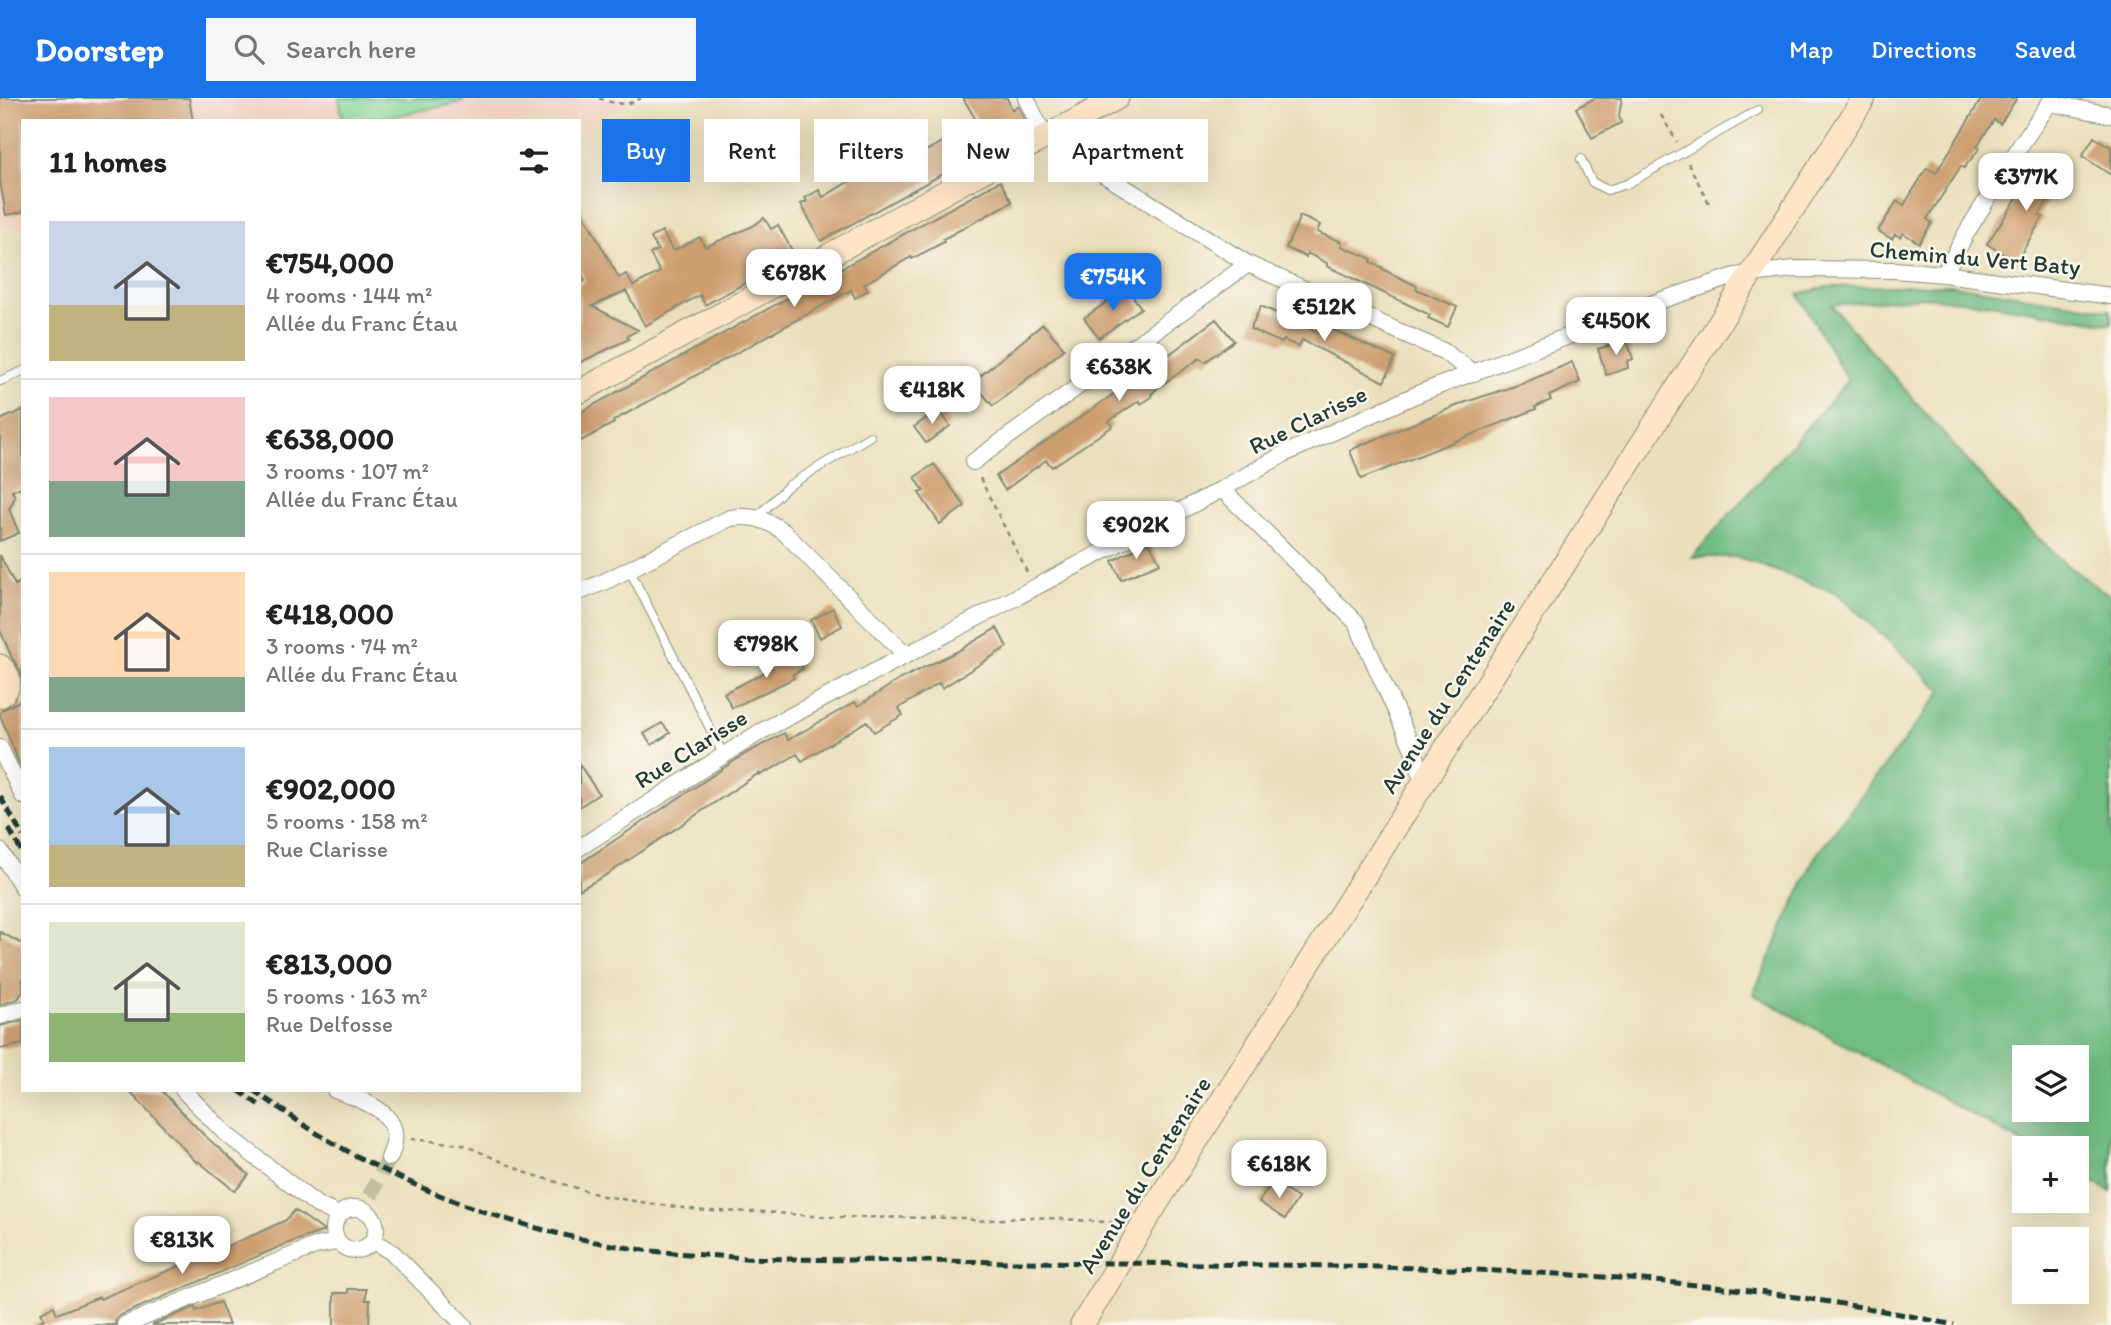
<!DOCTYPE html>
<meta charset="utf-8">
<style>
:root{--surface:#fff;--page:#f6f6f6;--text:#202124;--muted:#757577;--line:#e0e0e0;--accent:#1a73e8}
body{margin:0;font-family:Itim,sans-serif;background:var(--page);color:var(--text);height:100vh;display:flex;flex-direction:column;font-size:26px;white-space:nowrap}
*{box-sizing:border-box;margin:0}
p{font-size:23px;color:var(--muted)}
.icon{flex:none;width:38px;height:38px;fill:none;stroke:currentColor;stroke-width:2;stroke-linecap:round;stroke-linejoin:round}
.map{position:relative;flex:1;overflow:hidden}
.side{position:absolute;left:21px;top:21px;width:560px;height:973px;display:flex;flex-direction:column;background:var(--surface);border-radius:0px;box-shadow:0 7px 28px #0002}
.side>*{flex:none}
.hud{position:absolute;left:602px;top:21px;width:665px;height:63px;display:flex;gap:14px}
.fabs{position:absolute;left:2012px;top:947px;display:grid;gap:14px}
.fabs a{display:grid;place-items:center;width:77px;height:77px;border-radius:0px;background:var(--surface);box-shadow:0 7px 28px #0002;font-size:35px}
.price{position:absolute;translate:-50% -60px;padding:0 16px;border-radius:14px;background:#fff;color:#222;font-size:23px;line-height:46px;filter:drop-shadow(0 2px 4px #0008)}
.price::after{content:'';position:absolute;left:50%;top:42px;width:21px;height:16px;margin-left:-10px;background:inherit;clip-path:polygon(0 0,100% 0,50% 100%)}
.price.current{background:var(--accent);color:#fff}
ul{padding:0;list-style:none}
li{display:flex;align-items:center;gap:21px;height:175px;padding:0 28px}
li+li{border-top:2px solid var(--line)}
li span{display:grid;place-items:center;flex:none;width:196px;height:140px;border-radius:0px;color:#555}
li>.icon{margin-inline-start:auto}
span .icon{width:84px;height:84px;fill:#fffc;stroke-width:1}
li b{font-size:30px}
h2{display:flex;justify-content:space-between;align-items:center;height:84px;padding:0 28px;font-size:30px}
.chip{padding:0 24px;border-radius:0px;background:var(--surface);box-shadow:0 7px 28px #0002;font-size:24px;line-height:63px}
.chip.current{background:var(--accent);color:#fff}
header{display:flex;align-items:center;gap:42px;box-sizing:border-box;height:98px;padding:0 35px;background:var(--accent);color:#fff}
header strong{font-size:33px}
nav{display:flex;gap:38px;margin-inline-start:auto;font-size:24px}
.search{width:490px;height:63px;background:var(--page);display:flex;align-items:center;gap:18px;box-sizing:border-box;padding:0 24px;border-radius:0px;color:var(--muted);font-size:26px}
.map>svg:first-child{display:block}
.built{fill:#f5d3c2}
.green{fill:#8bdc9b;stroke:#558c68;stroke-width:2}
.forest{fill:#70bc83;stroke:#487c5c;stroke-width:2;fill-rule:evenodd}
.building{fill:#ce9e6e}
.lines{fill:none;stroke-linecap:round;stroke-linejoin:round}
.street-tunnel{stroke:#c2bfa0;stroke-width:16;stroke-dasharray:16 8;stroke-linecap:butt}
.lane-casing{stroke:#858e78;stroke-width:10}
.street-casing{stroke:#858e78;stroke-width:18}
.secondary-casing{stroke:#858e78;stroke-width:25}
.path{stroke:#858e78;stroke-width:2.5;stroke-dasharray:5 5;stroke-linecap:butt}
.lane{stroke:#fff;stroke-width:8}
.street{stroke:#fff;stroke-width:16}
.secondary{stroke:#fde5c5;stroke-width:23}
.rail{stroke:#1f3d34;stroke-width:5;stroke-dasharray:10 5;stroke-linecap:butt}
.labels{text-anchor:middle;stroke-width:5;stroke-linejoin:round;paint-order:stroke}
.street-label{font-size:24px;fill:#1f3d34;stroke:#fbf7ec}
</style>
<header>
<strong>Doorstep</strong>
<div class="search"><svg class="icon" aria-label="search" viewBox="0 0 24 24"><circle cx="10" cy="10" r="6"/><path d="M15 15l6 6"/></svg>Search here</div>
<nav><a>Map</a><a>Directions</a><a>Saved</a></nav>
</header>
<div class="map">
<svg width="2111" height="1227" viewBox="0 0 2111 1227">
<rect width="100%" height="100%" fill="#fbf7ec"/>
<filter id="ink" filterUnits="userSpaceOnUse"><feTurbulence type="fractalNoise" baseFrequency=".0143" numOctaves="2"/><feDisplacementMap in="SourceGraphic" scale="14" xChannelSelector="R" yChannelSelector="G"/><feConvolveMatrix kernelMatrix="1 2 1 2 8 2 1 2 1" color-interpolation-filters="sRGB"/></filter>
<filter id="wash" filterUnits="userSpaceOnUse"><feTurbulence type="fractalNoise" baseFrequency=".00686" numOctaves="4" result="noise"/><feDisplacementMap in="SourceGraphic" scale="28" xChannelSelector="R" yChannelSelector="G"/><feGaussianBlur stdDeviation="1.57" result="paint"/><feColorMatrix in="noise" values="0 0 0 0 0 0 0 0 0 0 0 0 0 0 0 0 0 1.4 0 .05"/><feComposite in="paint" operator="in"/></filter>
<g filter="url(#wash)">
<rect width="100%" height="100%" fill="#ebdfbb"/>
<path class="built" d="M0 0H638L579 35V23H23V131L0 126Z"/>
<path class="green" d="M339 0H462L463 4 370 23H343Z"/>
<path class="forest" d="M1953 187 2111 212V226L1990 206 1923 199 1831 207 2016 419 2069 469 2111 498V1094L2077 1075V1050H2032L1753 896 1815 759 1942 593 1837 495 1738 459H1692L1848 283 1798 196 1827 189ZM2025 959H2077V1012H2025Z"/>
<g id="blocks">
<path class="building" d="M0 0H189L193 23H23V114L6 117 0 83Z
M963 0H1007L1012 12 1018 8 1028 29 821 143 801 106 807 103 805 100 819 92 823 99 850 83 845 74 850 71 844 61 876 44 881 53 916 34 926 53 978 25Z
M1595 0H1622L1619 17 1621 25 1592 40 1576 10Z
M1982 0H2017L2000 26 1994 22 1977 48 1980 50 1964 70 1961 68 1927 121 1932 125 1919 145 1903 135 1900 139 1895 136 1892 141 1878 133 1897 103 1904 107 1927 70 1936 75Z
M769 38 770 58 768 66 757 71 748 69 743 60 746 49Z
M2094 39 2111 49V77L2082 58Z
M2041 63 2064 77 2039 117 2043 119 2016 164 1987 146Z
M1000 83 1012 104 943 141 944 144 912 161 911 159 864 186 868 192 855 200 851 192 613 323 614 325 579 344V315Z
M579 108 619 180 626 176 633 188 660 174 650 156 658 152 651 140 662 133 673 153 700 139 705 149 753 128 764 120 771 131 778 127 795 158 705 207 700 197 645 228 626 193 592 208 638 232 627 238 629 241 579 265V186L585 183 579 169Z
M1300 118 1320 127 1317 134 1342 144 1341 148 1372 161 1371 164 1383 170 1382 171 1417 188 1416 191 1457 209 1448 229 1428 220 1430 217 1327 168V165L1307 155 1306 159 1286 150Z
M1127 190 1141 210 1099 240 1084 220Z
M1261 208 1323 237 1327 229 1395 260 1384 284 1302 242 1299 249 1284 242 1282 245 1250 231Z
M1216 221 1234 243 1205 264 1200 260 1176 277 1156 291 1151 297 1152 299 1141 306 1139 303 1109 323 1113 328 1052 369 1046 362 1005 392 996 378 1158 265Z
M1043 226 1064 250 1062 253 993 308 973 284Z
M1627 242 1633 261 1627 263 1628 270 1606 277 1598 251Z
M1572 264 1580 284 1549 298 1551 302 1535 309 1536 311 1361 381 1350 353 1359 348 1466 304 1524 285Z
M939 311 950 328 926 345 914 329Z
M23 312V388L12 393 15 399 9 411 19 435 0 443V322Z
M934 366 965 408 940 426 919 395 924 393 915 379Z
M1149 444 1160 465 1121 482 1112 463Z
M0 457 15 487 23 483V586H22L21 574 12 560 0 532Z
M833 510 842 528 820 540 811 522Z
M997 530 1007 549 942 590 939 585 899 610 903 617 874 634 867 623 802 663 797 656 772 671 760 677 759 675 608 776 579 792V766L745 656 784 635 788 642 855 604 858 608 900 581 956 554Z
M793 552 803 571 792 577 794 580 732 610 724 595 773 570 770 564Z
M23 601V672H22L0 617 2 612Z
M662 625 670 635 652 647 644 636Z
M579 666 599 696 579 709Z
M0 834 23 846V893L18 901 0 907Z
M23 922V946L0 951V928Z
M129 992H161L204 1037 249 1077 235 1093 198 1063 197 1065Z
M1272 1084 1298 1100 1285 1121 1259 1104Z
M295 1112 324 1133 286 1146 121 1217 116 1221 115 1227H31L44 1221 41 1214 54 1208 57 1216 99 1199 100 1201 256 1136 286 1122Z
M348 1191H366V1202H370L369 1227H334V1195H348Z
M220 1204 229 1227H152L195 1209 196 1213Z"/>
</g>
</g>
<g filter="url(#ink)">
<use href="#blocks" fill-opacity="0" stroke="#858e78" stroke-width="2"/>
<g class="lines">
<path class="street-tunnel" d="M370 1098 389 1060"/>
<defs>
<path id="lane" d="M1581 61 1592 84 1607 92 1627 86 1758 12
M0 283 23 273
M757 419 788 388 870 338
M629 471 723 656"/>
<path id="street" d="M1026 0 1045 40 1248 166 1443 253 1474 275
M2050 5 2111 17
M1944 176 1968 132 2022 45 2053 0
M973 364 1248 166
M1222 391 1356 524 1416 658 1423 686
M579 494 604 484 730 420C753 417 766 421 784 434L906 557
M0 650 23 698
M579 750 760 634 1222 391 1286 355 1420 295 1662 202 1735 178 1794 171 1894 172 1944 176 2111 198
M0 753 23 790
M0 918 23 911
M183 992 224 1034 317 1107 339 1117
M335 992C366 1004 410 1016 389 1060
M334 1131a21 21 0 1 1 42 0a21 21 0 1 1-42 0Z
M373 1143 393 1155 464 1227
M125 1227 315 1148 337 1144"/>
<path id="secondary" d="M579 294 1117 0
M0 568C11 578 12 589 0 598
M1082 1227 1143 1127 1423 686 1864 0"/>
</defs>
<use href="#lane" class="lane-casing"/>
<use href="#street" class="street-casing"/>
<use href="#secondary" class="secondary-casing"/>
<path class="path" d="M599 0C614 6 628 9 641 0
M1661 17 1677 44
M1688 65 1711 109
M980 380 1027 474
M411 1041 462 1046 527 1075 603 1098 647 1105 706 1113 765 1114 825 1119 966 1120 976 1123 1033 1119 1120 1125"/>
<use href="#lane" class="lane"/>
<use href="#street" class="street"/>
<use href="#secondary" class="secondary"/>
<path class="rail" d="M0 698 23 738
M9 731 23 756
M238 992 259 1007
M253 992C274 1006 294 1021 315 1034 411 1094 531 1137 644 1152 677 1156 711 1157 744 1160 919 1164 1094 1164 1269 1167 1499 1170 1729 1178 1954 1227"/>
</g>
</g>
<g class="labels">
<g class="street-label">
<text transform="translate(1975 160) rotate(5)" y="8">Chemin du Vert Baty</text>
<text transform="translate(1308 322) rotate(-26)" y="8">Rue Clarisse</text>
<text transform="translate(1448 598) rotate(-57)" y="8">Avenue du Centenaire</text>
<text transform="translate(691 651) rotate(-32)" y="8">Rue Clarisse</text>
<text transform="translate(1145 1077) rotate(-58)" y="8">Avenue du Centenaire</text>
</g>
</g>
</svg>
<div class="fabs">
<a><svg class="icon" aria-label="layers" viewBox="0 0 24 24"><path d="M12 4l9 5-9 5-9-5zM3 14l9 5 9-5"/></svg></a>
<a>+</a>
<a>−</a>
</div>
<b class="price" style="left:2026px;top:115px">€377K</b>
<b class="price" style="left:794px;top:211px">€678K</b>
<b class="price current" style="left:1113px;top:215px">€754K</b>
<b class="price" style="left:1324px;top:245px">€512K</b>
<b class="price" style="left:1616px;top:259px">€450K</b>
<b class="price" style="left:1119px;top:305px">€638K</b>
<b class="price" style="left:932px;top:328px">€418K</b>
<b class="price" style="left:1136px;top:463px">€902K</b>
<b class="price" style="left:766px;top:582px">€798K</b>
<b class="price" style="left:1279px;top:1102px">€618K</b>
<b class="price" style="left:182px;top:1178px">€813K</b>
<div class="hud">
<a class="chip current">Buy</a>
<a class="chip">Rent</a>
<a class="chip">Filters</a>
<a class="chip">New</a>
<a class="chip">Apartment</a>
</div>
<section class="side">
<h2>11 homes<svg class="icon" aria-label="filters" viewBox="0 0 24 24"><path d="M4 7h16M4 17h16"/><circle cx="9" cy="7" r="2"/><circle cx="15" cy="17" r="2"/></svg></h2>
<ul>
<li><span style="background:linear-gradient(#c9d6e8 60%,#c2b280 0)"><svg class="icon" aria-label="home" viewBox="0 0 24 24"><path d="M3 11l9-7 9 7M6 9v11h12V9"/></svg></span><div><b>€754,000</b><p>4 rooms · 144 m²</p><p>Allée du Franc Étau</p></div></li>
<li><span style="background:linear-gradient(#f6c9c9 60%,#7fa58c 0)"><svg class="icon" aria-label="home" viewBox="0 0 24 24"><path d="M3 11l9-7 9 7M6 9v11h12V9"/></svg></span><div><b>€638,000</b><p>3 rooms · 107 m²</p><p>Allée du Franc Étau</p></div></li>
<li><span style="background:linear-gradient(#ffd9b3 75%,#7fa58c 0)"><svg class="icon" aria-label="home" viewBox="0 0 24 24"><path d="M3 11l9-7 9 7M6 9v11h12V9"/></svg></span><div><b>€418,000</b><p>3 rooms · 74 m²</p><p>Allée du Franc Étau</p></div></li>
<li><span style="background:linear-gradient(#a9c7e8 70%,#c2b280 0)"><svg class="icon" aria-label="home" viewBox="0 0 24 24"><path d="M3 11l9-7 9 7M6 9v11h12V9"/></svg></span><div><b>€902,000</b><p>5 rooms · 158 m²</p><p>Rue Clarisse</p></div></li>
<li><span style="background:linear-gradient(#dfe7d0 65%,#8fb573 0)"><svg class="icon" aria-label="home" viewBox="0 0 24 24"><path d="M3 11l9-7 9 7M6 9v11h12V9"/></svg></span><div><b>€813,000</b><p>5 rooms · 163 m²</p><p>Rue Delfosse</p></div></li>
</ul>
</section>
</div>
